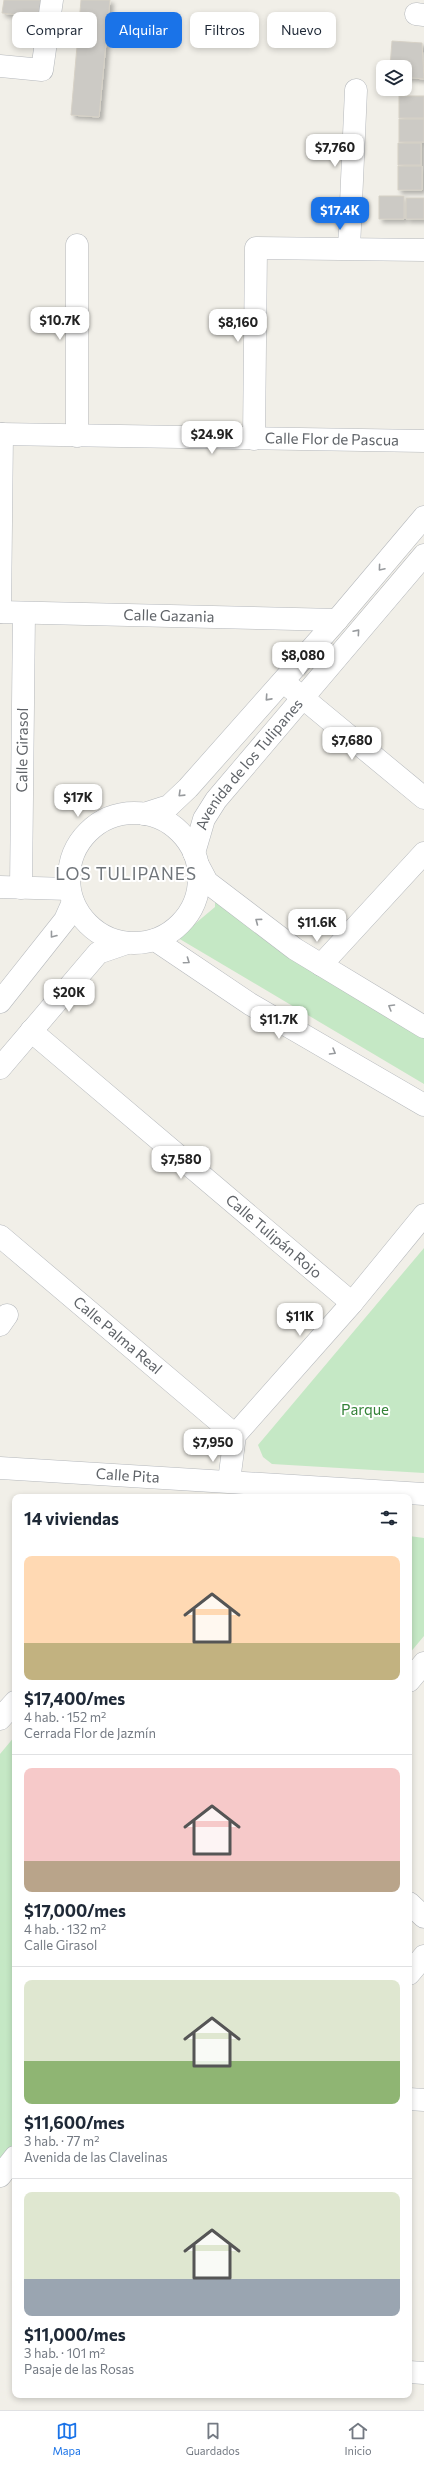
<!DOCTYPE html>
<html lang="es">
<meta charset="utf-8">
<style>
:root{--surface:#fff;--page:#f2f2f3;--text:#1f2937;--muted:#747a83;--line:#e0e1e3;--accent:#1a73e8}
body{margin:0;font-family:Commissioner,sans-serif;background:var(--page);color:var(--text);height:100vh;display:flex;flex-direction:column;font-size:15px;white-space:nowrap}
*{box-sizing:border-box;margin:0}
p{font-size:13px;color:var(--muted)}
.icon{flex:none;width:22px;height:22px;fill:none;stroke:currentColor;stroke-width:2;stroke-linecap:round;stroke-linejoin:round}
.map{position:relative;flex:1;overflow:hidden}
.sheet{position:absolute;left:12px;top:1494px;width:400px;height:904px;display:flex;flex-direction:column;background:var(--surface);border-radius:8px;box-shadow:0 2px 6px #0003}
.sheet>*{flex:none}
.top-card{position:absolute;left:12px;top:12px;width:400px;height:36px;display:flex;gap:8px}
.fabs{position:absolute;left:376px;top:60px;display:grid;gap:8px}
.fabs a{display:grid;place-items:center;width:36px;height:36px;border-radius:8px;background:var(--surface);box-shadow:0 2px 6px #0003;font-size:20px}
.price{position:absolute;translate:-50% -34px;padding:0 9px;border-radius:8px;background:#fff;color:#222;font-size:13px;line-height:26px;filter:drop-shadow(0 1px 2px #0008)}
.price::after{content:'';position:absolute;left:50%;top:24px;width:12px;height:9px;margin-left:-6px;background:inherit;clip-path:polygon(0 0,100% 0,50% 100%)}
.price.current{background:var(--accent);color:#fff}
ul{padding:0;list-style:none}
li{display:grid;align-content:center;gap:8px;height:212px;padding:0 12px}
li+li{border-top:1px solid var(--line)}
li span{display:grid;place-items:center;height:124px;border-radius:8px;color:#555}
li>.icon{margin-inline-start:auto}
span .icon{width:72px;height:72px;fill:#fffc;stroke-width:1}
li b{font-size:17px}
h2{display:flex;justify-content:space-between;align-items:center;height:48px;padding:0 12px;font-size:17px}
.pill{padding:0 14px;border-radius:8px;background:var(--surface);box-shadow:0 2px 6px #0003;font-size:14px;line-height:36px}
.pill.current{background:var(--accent);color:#fff}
.dock{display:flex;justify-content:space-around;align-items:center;height:56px;border-top:1px solid var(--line);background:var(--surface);font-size:11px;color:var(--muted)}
.dock a{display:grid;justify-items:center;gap:2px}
.dock .current{color:var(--accent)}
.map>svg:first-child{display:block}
.green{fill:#c5e8c5}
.building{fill:#cccac5;stroke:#d6d1c6;filter:url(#shadow)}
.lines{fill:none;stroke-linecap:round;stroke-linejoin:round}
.minor-casing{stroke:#b5b8bc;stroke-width:23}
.minor{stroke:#fff;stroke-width:22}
.oneway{stroke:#979a9d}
.labels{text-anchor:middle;stroke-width:4;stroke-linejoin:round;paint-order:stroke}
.street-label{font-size:15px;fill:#5f6368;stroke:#fff}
.park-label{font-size:15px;fill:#348238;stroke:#fff}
.quarter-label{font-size:17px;letter-spacing:1px;fill:#70757a;stroke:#fff}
</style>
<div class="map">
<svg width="424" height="2410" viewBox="0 0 424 2410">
<defs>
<filter id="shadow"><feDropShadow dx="3.5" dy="3.5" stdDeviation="2" flood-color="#0004"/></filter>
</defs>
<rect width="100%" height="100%" fill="#f1efe8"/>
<path class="green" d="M215 896 319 973 424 1038V1084L178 938 215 907Z
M424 1248V1473L272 1464 263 1457 258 1445Z
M409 1536 424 1538V1636L409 1654Z
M15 1736V2143L0 2162V1754Z"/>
<path class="building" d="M4 0H47L45 18 2 13Z
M81 0H110L99 117 71 115Z
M392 41 422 43 424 79 405 77V67H390Z
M399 96H424V118H399Z
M399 119H424V142H399Z
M398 143H421V165H398Z
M398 166H422V190H398Z
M379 196H404V219H379Z
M406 198H424V219H406Z"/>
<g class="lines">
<defs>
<g id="minor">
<path d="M416 14 424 15"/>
<path d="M0 66 42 70 52 0"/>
<path d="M77 245V436"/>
<path d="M349 248 356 90"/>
<path id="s1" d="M0 434 424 441"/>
<path d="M254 439 256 248 424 250"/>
<path id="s2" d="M0 612 337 620"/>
<path d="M0 612 2 434"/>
<path d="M291 688 424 798"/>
<circle cx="134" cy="878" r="65"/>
<path d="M144 814 169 806 188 788 337 620 424 517"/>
<path id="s3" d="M194 853 204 819 216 800 424 555"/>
<path d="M198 865 207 882 295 949 424 1027"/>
<path d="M0 887 69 889"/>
<path id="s4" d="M21 888 24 613"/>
<path d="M155 940 250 1004 424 1105"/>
<path d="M321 965 424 853"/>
<path d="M0 1002 65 920 73 902"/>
<path id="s5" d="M31 1031 352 1303"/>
<path d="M0 1068 98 953 127 943"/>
<path id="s6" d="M0 1236 235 1435"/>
<path d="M0 1325 7 1315"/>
<path id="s7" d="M0 1468 424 1494"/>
<path d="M229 1481 235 1435 352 1303 424 1215"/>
<path d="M409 1681 424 1663"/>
<path d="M0 1719 15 1702"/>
<path d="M409 1903 424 1917"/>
<path d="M409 1974 424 1956"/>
<path d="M409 2099 424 2100"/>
<path d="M0 2176 15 2157"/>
<path d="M409 2372 424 2373"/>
</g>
</defs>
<use href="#minor" class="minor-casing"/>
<use href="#minor" class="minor"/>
</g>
<defs><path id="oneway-chevron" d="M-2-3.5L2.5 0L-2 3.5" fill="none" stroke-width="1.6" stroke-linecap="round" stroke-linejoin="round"/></defs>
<g class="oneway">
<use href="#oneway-chevron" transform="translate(381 568) rotate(130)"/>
<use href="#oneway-chevron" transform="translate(357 632) rotate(-49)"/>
<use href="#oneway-chevron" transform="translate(268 698) rotate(132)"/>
<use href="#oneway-chevron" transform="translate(181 794) rotate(136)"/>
<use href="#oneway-chevron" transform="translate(258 921) rotate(-143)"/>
<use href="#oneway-chevron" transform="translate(53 935) rotate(128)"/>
<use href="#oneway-chevron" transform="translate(187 961) rotate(35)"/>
<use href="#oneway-chevron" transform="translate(391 1007) rotate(-149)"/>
<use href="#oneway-chevron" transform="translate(333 1052) rotate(30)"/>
</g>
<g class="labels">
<g class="street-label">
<text dy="5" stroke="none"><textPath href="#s1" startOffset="332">Calle Flor de Pascua</textPath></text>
<text dy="5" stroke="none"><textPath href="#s2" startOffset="169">Calle Gazania</textPath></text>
<text dy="5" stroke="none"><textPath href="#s4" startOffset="138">Calle Girasol</textPath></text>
<text dy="5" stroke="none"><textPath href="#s3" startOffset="106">Avenida de los Tulipanes</textPath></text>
<text dy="5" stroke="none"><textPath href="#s5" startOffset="318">Calle Tulipán Rojo</textPath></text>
<text dy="5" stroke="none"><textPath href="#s6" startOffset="154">Calle Palma Real</textPath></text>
<text dy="5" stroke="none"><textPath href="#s7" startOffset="128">Calle Pita</textPath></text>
</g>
<g class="park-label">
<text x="365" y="1415">Parque</text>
</g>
<g class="quarter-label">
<text x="126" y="880">LOS TULIPANES</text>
</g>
</g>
</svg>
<div class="fabs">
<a><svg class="icon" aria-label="layers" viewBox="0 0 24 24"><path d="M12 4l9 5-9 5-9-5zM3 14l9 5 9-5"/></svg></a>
</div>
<b class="price" style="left:335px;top:168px">$7,760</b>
<b class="price current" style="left:340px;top:231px">$17.4K</b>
<b class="price" style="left:60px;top:341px">$10.7K</b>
<b class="price" style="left:238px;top:343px">$8,160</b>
<b class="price" style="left:212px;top:455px">$24.9K</b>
<b class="price" style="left:303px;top:676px">$8,080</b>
<b class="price" style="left:352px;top:761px">$7,680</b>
<b class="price" style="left:78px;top:818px">$17K</b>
<b class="price" style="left:317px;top:943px">$11.6K</b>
<b class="price" style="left:69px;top:1013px">$20K</b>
<b class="price" style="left:279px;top:1040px">$11.7K</b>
<b class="price" style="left:181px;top:1180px">$7,580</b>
<b class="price" style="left:300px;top:1337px">$11K</b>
<b class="price" style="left:213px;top:1463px">$7,950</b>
<div class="top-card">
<a class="pill">Comprar</a>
<a class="pill current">Alquilar</a>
<a class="pill">Filtros</a>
<a class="pill">Nuevo</a>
</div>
<section class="sheet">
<h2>14 viviendas<svg class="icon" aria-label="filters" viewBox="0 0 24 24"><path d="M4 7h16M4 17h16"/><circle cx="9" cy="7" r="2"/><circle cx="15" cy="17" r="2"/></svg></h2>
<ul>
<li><span style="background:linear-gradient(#ffd9b3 70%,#c2b280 0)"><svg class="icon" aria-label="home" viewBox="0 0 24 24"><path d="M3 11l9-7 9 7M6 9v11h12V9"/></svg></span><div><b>$17,400/mes</b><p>4 hab. · 152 m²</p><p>Cerrada Flor de Jazmín</p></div></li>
<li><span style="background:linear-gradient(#f6c9c9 75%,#b9a48a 0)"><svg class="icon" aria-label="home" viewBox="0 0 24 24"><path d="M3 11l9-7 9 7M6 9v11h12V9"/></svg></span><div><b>$17,000/mes</b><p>4 hab. · 132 m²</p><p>Calle Girasol</p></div></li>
<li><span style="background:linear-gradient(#dfe7d0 65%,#8fb573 0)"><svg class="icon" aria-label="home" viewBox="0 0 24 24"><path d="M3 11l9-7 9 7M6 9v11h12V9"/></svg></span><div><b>$11,600/mes</b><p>3 hab. · 77 m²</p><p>Avenida de las Clavelinas</p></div></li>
<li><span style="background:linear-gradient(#dfe7d0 70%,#9aa5b1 0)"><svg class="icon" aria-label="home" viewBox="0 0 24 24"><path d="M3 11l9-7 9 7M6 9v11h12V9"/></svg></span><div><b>$11,000/mes</b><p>3 hab. · 101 m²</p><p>Pasaje de las Rosas</p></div></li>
</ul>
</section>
</div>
<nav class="dock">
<a class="current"><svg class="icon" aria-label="map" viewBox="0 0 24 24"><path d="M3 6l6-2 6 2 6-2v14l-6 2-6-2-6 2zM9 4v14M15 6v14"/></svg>Mapa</a>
<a><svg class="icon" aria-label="saved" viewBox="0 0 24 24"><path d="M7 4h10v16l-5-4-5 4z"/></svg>Guardados</a>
<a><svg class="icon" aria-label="home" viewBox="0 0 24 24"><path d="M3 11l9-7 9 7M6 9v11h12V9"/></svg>Inicio</a>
</nav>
